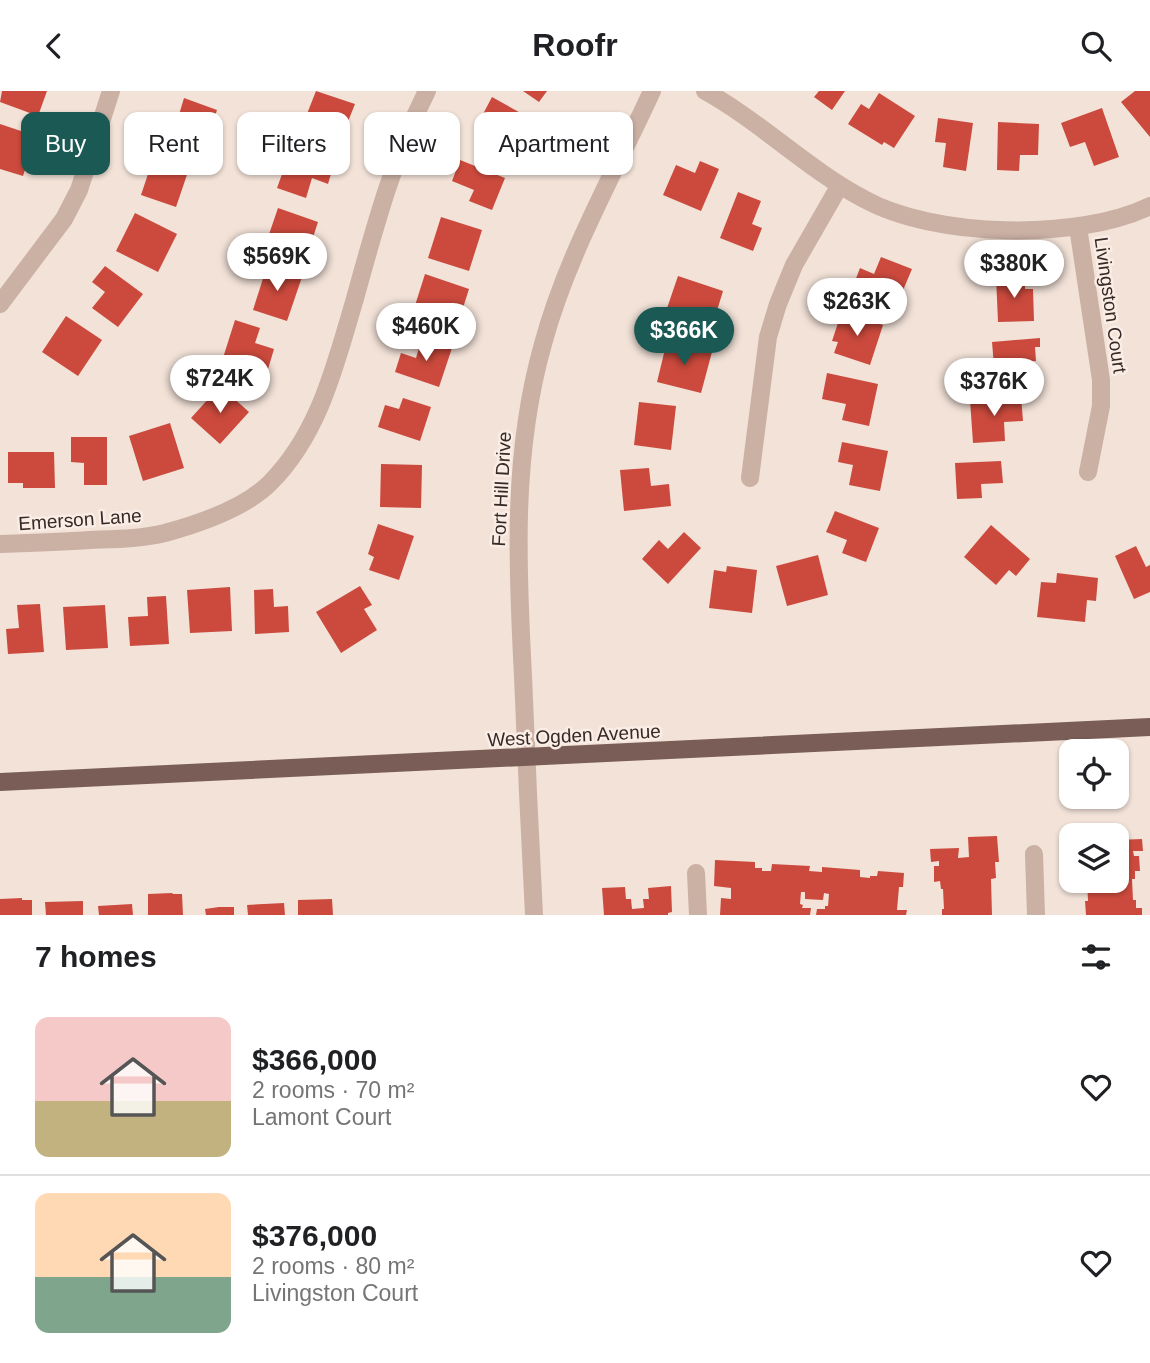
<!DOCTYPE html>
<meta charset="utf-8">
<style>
:root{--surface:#fff;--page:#f6f6f6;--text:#202124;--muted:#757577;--line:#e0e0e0;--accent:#1a5954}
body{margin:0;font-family:Arial,sans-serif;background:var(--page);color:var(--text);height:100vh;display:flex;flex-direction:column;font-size:26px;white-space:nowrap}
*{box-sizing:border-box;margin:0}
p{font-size:23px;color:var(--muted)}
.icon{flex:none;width:38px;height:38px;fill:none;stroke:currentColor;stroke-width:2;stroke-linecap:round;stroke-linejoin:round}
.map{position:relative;height:824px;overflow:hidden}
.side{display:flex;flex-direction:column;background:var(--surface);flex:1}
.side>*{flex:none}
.hud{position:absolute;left:21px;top:21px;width:700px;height:63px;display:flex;gap:14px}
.tools{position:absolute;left:1059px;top:648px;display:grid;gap:14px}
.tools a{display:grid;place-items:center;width:70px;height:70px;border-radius:14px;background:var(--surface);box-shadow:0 2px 5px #0004;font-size:35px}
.price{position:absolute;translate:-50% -60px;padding:0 16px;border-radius:24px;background:#fff;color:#222;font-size:23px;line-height:46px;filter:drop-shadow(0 2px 4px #0008)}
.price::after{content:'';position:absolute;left:50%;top:42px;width:21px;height:16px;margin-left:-10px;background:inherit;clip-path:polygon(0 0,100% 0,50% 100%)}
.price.on{background:var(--accent);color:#fff}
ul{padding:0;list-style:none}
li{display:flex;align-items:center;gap:21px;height:175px;padding:0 35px}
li+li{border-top:2px solid var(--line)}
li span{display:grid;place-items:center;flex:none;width:196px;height:140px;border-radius:14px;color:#555}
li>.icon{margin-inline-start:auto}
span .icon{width:84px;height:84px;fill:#fffc;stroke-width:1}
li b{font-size:30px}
h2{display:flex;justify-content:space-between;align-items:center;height:84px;padding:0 35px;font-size:30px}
.tag{padding:0 24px;border-radius:14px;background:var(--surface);box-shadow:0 2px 5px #0004;font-size:24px;line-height:63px}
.tag.on{background:var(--accent);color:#fff}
header{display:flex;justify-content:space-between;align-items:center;height:91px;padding:0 35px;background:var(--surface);font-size:32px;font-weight:800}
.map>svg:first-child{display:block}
.building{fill:#cc4a3d}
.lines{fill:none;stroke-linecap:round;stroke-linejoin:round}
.minor{stroke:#cbb0a4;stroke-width:18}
.major{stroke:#795d56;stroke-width:18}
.labels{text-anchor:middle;stroke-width:5;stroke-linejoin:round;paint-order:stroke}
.street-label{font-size:19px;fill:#362926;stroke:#faede5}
</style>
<header><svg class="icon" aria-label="back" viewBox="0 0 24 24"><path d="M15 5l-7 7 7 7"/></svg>Roofr<svg class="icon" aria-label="search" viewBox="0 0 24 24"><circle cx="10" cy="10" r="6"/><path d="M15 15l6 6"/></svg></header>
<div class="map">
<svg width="1150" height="824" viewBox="0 0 1150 824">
<rect width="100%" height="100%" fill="#f2e2d8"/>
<path class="building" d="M2 0H47L38 25 0 11Z
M316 0 355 13 339 53 301 38Z
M523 0H547L539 11Z
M819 0H845L832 19 814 6Z
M1135 0H1150V46L1121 11Z
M879 2 915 25 894 57 884 51 882 54 848 33 861 13 869 18Z
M492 6 533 29 514 64 486 50 496 32 482 25Z
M184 7 217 19 204 57 160 42 166 23 178 27Z
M1102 17 1119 66 1094 75 1085 51 1070 56 1061 32Z
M938 27 973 32 966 80 943 76 946 52 935 51Z
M998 31 1039 33 1038 64H1020L1019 80 997 79Z
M0 33 36 45 23 85 0 78Z
M291 58 334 73 328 93 312 87 306 107 277 97Z
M161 62 191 72 176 116 141 104 151 74 156 76Z
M460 69 505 87 492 119 469 110 474 99 452 90Z
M700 70 719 78 701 120 663 104 676 74 695 82Z
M738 101 761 110 752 133 762 137 753 160 720 147Z
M278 117 318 131 305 171 264 158Z
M135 122 177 143 158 181 116 160Z
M441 126 482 139 469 180 428 167Z
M881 166 912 178 896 216 852 198 860 177 874 183Z
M105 175 143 203 118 236 92 217 105 201 92 191Z
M267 175 302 186 287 230 253 219Z
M425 183 469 198 456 239 412 224Z
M1025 184V198H1033L1034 230 998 231 996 185Z
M678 185 723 200 716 223 696 217 690 235 664 226Z
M842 220 883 234 870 274 834 262 838 251 832 250Z
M66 225 102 249 78 285 42 261Z
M235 229 260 237 255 252 274 258 266 285 222 270Z
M422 247 452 257 439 296 395 281 401 262 416 267Z
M1040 247V256H1035L1036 270 1019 272 1020 284 995 287 992 251Z
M667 250 712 261 701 302 657 291Z
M827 282 878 293 869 335 842 329 846 313 822 308Z
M220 295 249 321 220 353 191 327Z
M1021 305 1023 330 1004 331 1005 350 973 352 970 309Z
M403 307 431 316 420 350 378 336 385 314 399 318Z
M639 311 676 315 671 359 634 354Z
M170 332 184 377 143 390 129 345Z
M71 346H107V394H84V372L71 371Z
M842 351 888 360 880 400 849 394 853 374 838 371Z
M8 361H54L55 397H23V392H8Z
M1001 370 1003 392 981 393 982 407 957 408 955 372Z
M381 373 422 374 421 417 380 416Z
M649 377 651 395 669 393 671 415 624 420 620 379Z
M835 420 879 437 866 471 842 462 847 449 826 441Z
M378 433 414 445 399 489 369 479 374 466 368 463Z
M991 434 1030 468 1016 485 1009 479 996 494 964 466Z
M684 441 701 457 668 493 642 468 659 449 668 458Z
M1136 455 1146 476 1150 474V501L1134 508 1115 465Z
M818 464 828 504 787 515 776 475Z
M727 475 757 479 752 522 709 517 714 479 726 481Z
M1057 482 1098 487 1096 510 1087 509 1085 531 1037 526 1041 491 1056 492Z
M360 495 372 514 364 518 377 539 341 562 316 521Z
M230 496 232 540 190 542 187 499Z
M273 498 274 516 288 515 289 541 255 543 254 499Z
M166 505 169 553 130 555 128 526 148 525 147 506Z
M40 513 44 561 8 563 6 538 19 537 17 514Z
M105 514 108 557 66 559 63 516Z
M997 745 999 771H995L996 787 991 788 992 824H942V818H944L943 798H941L940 790 934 791V775H939V770L931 771 930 758 959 757 958 767 969 766 968 746Z
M1142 748 1143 760H1133L1134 765H1139L1140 780H1135V788H1132L1133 809H1136V817H1142V824H1086L1085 810H1088L1087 789H1116V749Z
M715 769 755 771V777H762V780H771L772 773 810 775 809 780 822 781V776L860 779V786L870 787V785H877L878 780 904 782 903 796H899L897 819H907L906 824H816L817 818H825V815H828L829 803 824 802 823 809 805 808V801H801L800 813 803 814 802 817H811L810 824H720L721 807 731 808V797L714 795Z
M671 795 672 821 668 822V824H604L602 797 625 796 626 808H631L632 818 644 817 643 808H649L648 797Z
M172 802 173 803H182L183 824H148V803Z
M22 807V809H32V824H0V808Z
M332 808 333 824H298V809Z
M83 810V824H46L45 811Z
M284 812 285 824H248L247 814Z
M132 813 133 824H99L98 815Z
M219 816H234V824H206L205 818Z"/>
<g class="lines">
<path class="minor" d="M705 0C761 31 807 78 864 108 934 147 1078 150 1150 115
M1078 136 1101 289V315L1088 381
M0 213 64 128 79 99 111 0
M750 387 768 246 778 213 794 174 840 94
M0 453C30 452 60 451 90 449 115 448 140 448 165 442 198 433 245 417 270 392 319 343 335 275 354 211 374 139 393 67 427 0
M1034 763 1036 824
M696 782 698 824
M534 824C530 744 526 665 523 585 517 473 512 362 543 253 567 164 614 83 652 0"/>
<path class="major" d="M0 691 1150 636"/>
</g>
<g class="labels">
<g class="street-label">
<text transform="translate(1111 214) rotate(82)" y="7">Livingston Court</text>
<text transform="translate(501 398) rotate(-87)" y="7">Fort Hill Drive</text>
<text transform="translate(80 428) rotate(-4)" y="7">Emerson Lane</text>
<text transform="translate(574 644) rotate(-3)" y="7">West Ogden Avenue</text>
</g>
</g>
</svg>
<div class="tools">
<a><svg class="icon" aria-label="locate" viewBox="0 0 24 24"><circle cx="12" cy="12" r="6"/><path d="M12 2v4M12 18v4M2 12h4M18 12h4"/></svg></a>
<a><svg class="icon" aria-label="layers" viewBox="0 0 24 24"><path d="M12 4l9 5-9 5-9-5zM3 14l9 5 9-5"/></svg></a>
</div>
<b class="price" style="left:277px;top:202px">$569K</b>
<b class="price" style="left:1014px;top:209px">$380K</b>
<b class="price" style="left:857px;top:247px">$263K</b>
<b class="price" style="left:426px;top:272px">$460K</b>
<b class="price on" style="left:684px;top:276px">$366K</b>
<b class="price" style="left:220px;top:324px">$724K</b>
<b class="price" style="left:994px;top:327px">$376K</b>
<div class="hud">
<a class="tag on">Buy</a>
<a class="tag">Rent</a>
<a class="tag">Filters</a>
<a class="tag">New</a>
<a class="tag">Apartment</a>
</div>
</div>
<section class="side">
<h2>7 homes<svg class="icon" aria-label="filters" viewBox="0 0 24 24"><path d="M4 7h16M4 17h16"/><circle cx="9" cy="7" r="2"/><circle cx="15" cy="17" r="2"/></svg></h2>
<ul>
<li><span style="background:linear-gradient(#f6c9c9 60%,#c2b280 0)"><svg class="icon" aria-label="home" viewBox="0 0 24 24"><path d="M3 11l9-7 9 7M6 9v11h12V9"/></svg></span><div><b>$366,000</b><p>2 rooms · 70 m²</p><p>Lamont Court</p></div><svg class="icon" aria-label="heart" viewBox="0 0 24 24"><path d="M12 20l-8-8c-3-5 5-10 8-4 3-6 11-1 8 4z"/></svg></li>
<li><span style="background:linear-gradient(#ffd9b3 60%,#7fa58c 0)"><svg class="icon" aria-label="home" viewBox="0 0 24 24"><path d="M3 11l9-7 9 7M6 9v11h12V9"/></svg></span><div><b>$376,000</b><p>2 rooms · 80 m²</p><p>Livingston Court</p></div><svg class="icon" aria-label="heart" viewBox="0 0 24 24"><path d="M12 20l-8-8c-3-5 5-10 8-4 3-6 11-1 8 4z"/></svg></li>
</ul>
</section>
